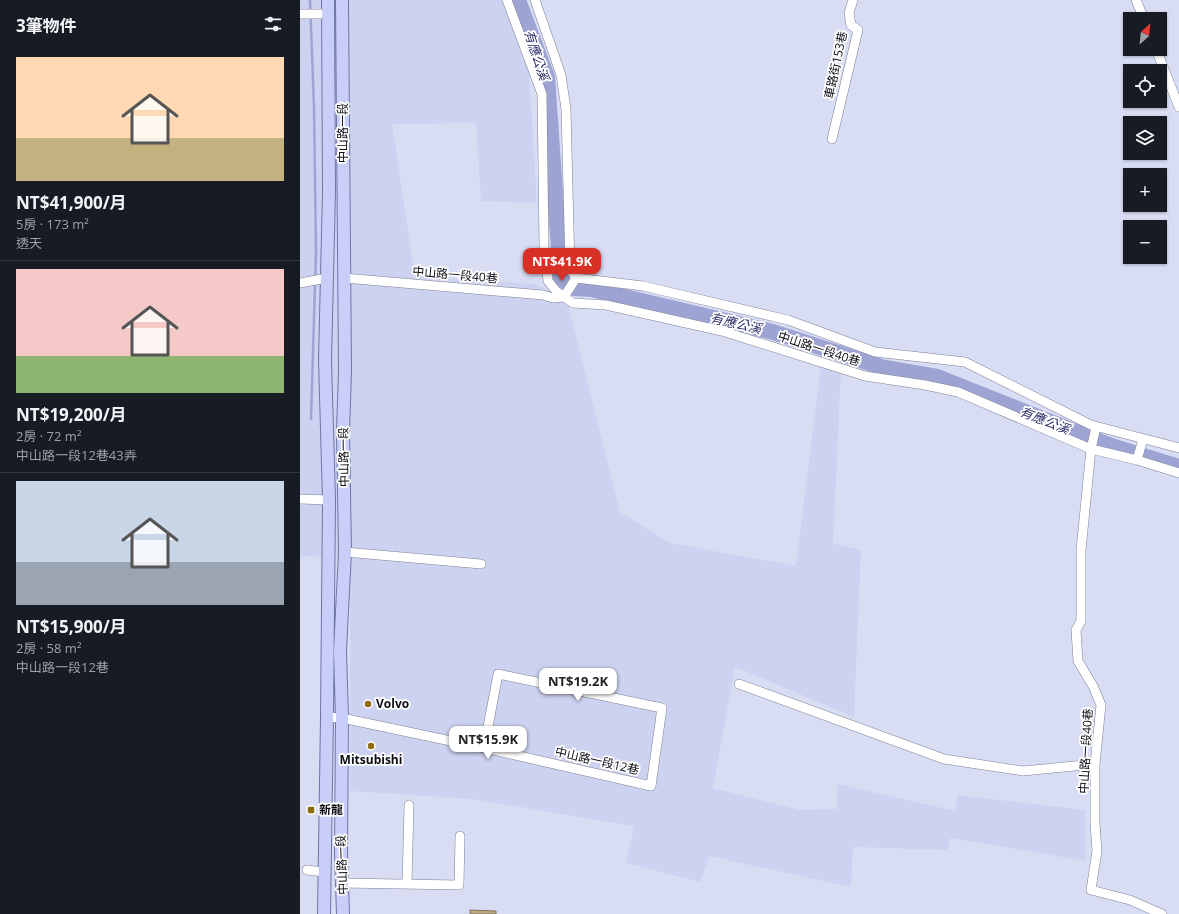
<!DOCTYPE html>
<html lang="zh-TW">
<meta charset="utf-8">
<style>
:root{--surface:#171b24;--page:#242831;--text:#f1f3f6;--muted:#9ea1a6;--line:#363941;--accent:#d93025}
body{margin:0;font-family:"Open Sans","Noto Sans TC",sans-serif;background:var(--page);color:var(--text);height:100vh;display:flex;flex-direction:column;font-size:15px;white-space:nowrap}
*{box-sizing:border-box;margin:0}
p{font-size:13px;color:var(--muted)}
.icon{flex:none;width:22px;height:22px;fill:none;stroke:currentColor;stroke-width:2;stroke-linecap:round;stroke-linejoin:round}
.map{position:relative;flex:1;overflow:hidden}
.panel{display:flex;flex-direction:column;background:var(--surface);width:300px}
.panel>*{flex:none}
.needle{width:26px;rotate:27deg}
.fabs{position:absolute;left:823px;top:12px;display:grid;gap:8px}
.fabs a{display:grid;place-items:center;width:44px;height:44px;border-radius:0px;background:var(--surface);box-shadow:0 1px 3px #0004;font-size:20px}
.price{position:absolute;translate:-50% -34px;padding:0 9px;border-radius:8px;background:#fff;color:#222;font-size:13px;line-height:26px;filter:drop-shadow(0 1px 2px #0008)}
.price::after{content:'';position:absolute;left:50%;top:24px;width:12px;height:9px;margin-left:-6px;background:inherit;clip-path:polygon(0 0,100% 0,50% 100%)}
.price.selected{background:var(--accent);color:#fff}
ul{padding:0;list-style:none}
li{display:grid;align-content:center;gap:8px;height:212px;padding:0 16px}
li+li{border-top:1px solid var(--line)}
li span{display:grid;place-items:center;height:124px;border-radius:0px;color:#555}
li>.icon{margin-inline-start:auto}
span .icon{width:72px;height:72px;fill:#fffc;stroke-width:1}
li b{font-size:17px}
h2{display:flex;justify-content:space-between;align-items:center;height:48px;padding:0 16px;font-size:17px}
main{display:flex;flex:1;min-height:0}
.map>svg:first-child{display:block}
.built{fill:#cdd2f0}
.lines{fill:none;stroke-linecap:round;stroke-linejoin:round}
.stream{stroke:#9da4d3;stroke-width:2.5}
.river{stroke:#9da4d3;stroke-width:16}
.building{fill:#bea778;stroke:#7e7461}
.minor-casing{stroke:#7d8095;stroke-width:10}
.major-casing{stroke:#6e75a3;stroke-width:14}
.minor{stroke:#fff;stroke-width:9}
.major{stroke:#c8cef7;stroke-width:12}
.poi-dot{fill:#8e6b0e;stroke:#fff;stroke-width:1.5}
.labels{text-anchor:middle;stroke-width:3.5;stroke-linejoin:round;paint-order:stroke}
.street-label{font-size:12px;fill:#0b0c13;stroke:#fff}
.poi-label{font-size:12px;font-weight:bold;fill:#0b0c13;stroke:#fff;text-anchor:start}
.water-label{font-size:13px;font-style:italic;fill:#2a2c65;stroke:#fff}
</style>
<main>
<section class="panel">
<h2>3筆物件<svg class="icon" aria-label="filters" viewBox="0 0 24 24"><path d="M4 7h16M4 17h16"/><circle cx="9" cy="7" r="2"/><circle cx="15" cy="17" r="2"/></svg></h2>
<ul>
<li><span style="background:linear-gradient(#ffd9b3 65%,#c2b280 0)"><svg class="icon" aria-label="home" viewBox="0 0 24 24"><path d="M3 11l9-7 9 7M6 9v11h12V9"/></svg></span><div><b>NT$41,900/月</b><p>5房 · 173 m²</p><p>透天</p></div></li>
<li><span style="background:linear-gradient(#f6c9c9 70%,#8fb573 0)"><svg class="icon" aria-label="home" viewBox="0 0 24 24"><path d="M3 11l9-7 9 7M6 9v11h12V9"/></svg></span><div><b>NT$19,200/月</b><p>2房 · 72 m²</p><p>中山路一段12巷43弄</p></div></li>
<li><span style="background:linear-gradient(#c9d6e8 65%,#9aa5b1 0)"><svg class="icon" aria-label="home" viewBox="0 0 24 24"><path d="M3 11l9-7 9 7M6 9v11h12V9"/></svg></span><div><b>NT$15,900/月</b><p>2房 · 58 m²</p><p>中山路一段12巷</p></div></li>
</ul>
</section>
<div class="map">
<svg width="879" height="914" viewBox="0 0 879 914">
<rect width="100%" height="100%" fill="#d9ddf4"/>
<path class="built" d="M0 0H204L229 72 237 203 181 201 176 123 92 124 115 277 236 284 268 304 320 512 370 543 496 566 521 365 541 372 533 543 561 550 554 717 435 667 413 788 500 810 537 809V784L656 811 657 795 785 810 786 861 650 838 647 850 553 847 551 887 409 856 400 882 326 863 334 826 173 799 50 791V558L0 556Z"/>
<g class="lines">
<path class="stream" d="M10 0 14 107 16 252 11 419"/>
<path class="river" d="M218 0 247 77 261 278 274 288 291 289 473 332 585 368 637 377 811 446 879 467"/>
</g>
<path class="building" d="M170 910 196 911V914H170Z"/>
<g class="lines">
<defs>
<path id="minor" d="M207 0 242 94 244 247 248 281 257 292 273 303 306 305 422 331 565 376 625 385 658 392 791 449 837 460 879 473
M235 0 261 75 266 109 270 269 276 278
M836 0 844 19
M0 14H28
M856 49 879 107
M532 139 558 30 551 25 549 13 553 0
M44 278 243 295 253 298 264 297
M276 278 343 286 488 320 575 352 665 362 791 425 879 448
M0 283 27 278
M264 297 276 278
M796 427 791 449 781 550V621L776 630 778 661 793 686 801 705 795 764V823L797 851 791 890 830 900 862 914
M837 460 843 439
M0 499 29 500
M45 552 181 564
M439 684 644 759 723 771 795 764
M27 717 42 718 184 748 351 786 362 708 198 674 184 748
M7 870 24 872
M42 883 159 885 160 836
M107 884 109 805"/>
<path id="major" d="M42 0 45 371 43 431 45 552 40 651 42 718 41 854 43 914
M24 914 27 717 29 500 25 360 29 192 28 0"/>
</defs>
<use href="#minor" class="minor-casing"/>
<use href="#major" class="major-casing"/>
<use href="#minor" class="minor"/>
<use href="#major" class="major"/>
</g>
<g class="poi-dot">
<circle cx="68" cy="704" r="4"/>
<circle cx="71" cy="746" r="4"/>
<rect x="7" y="806" width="8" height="8" rx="2"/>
</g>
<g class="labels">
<g class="street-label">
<text transform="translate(536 65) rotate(-78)" y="4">車路街153巷</text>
<text transform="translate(43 133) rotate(-90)" y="4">中山路一段</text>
<text transform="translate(155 275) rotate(5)" y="4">中山路一段40巷</text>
<text transform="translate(519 349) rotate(18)" y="4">中山路一段40巷</text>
<text transform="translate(44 457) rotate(-91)" y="4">中山路一段</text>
<text transform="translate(786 751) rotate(-87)" y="4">中山路一段40巷</text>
<text transform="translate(297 761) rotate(13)" y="4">中山路一段12巷</text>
<text transform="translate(42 865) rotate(-92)" y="4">中山路一段</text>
</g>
<g class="poi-label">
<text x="76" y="708">Volvo</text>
<text x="71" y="764" text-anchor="middle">Mitsubishi</text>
<text x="19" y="814">新龍</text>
</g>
<g class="water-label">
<text transform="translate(237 55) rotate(72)" y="5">有應公溪</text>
<text transform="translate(436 323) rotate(13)" y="5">有應公溪</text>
<text transform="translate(745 420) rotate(22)" y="5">有應公溪</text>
</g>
</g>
</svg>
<div class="fabs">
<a><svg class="needle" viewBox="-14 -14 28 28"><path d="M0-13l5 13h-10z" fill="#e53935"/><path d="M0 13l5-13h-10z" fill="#9ea1a6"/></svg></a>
<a><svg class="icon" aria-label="locate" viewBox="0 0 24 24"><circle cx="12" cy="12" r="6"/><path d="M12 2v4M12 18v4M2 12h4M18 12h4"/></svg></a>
<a><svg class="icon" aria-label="layers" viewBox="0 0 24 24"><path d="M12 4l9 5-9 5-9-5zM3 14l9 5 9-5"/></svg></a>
<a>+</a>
<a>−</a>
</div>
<b class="price selected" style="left:262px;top:282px">NT$41.9K</b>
<b class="price" style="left:278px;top:702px">NT$19.2K</b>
<b class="price" style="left:188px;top:760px">NT$15.9K</b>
</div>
</main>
